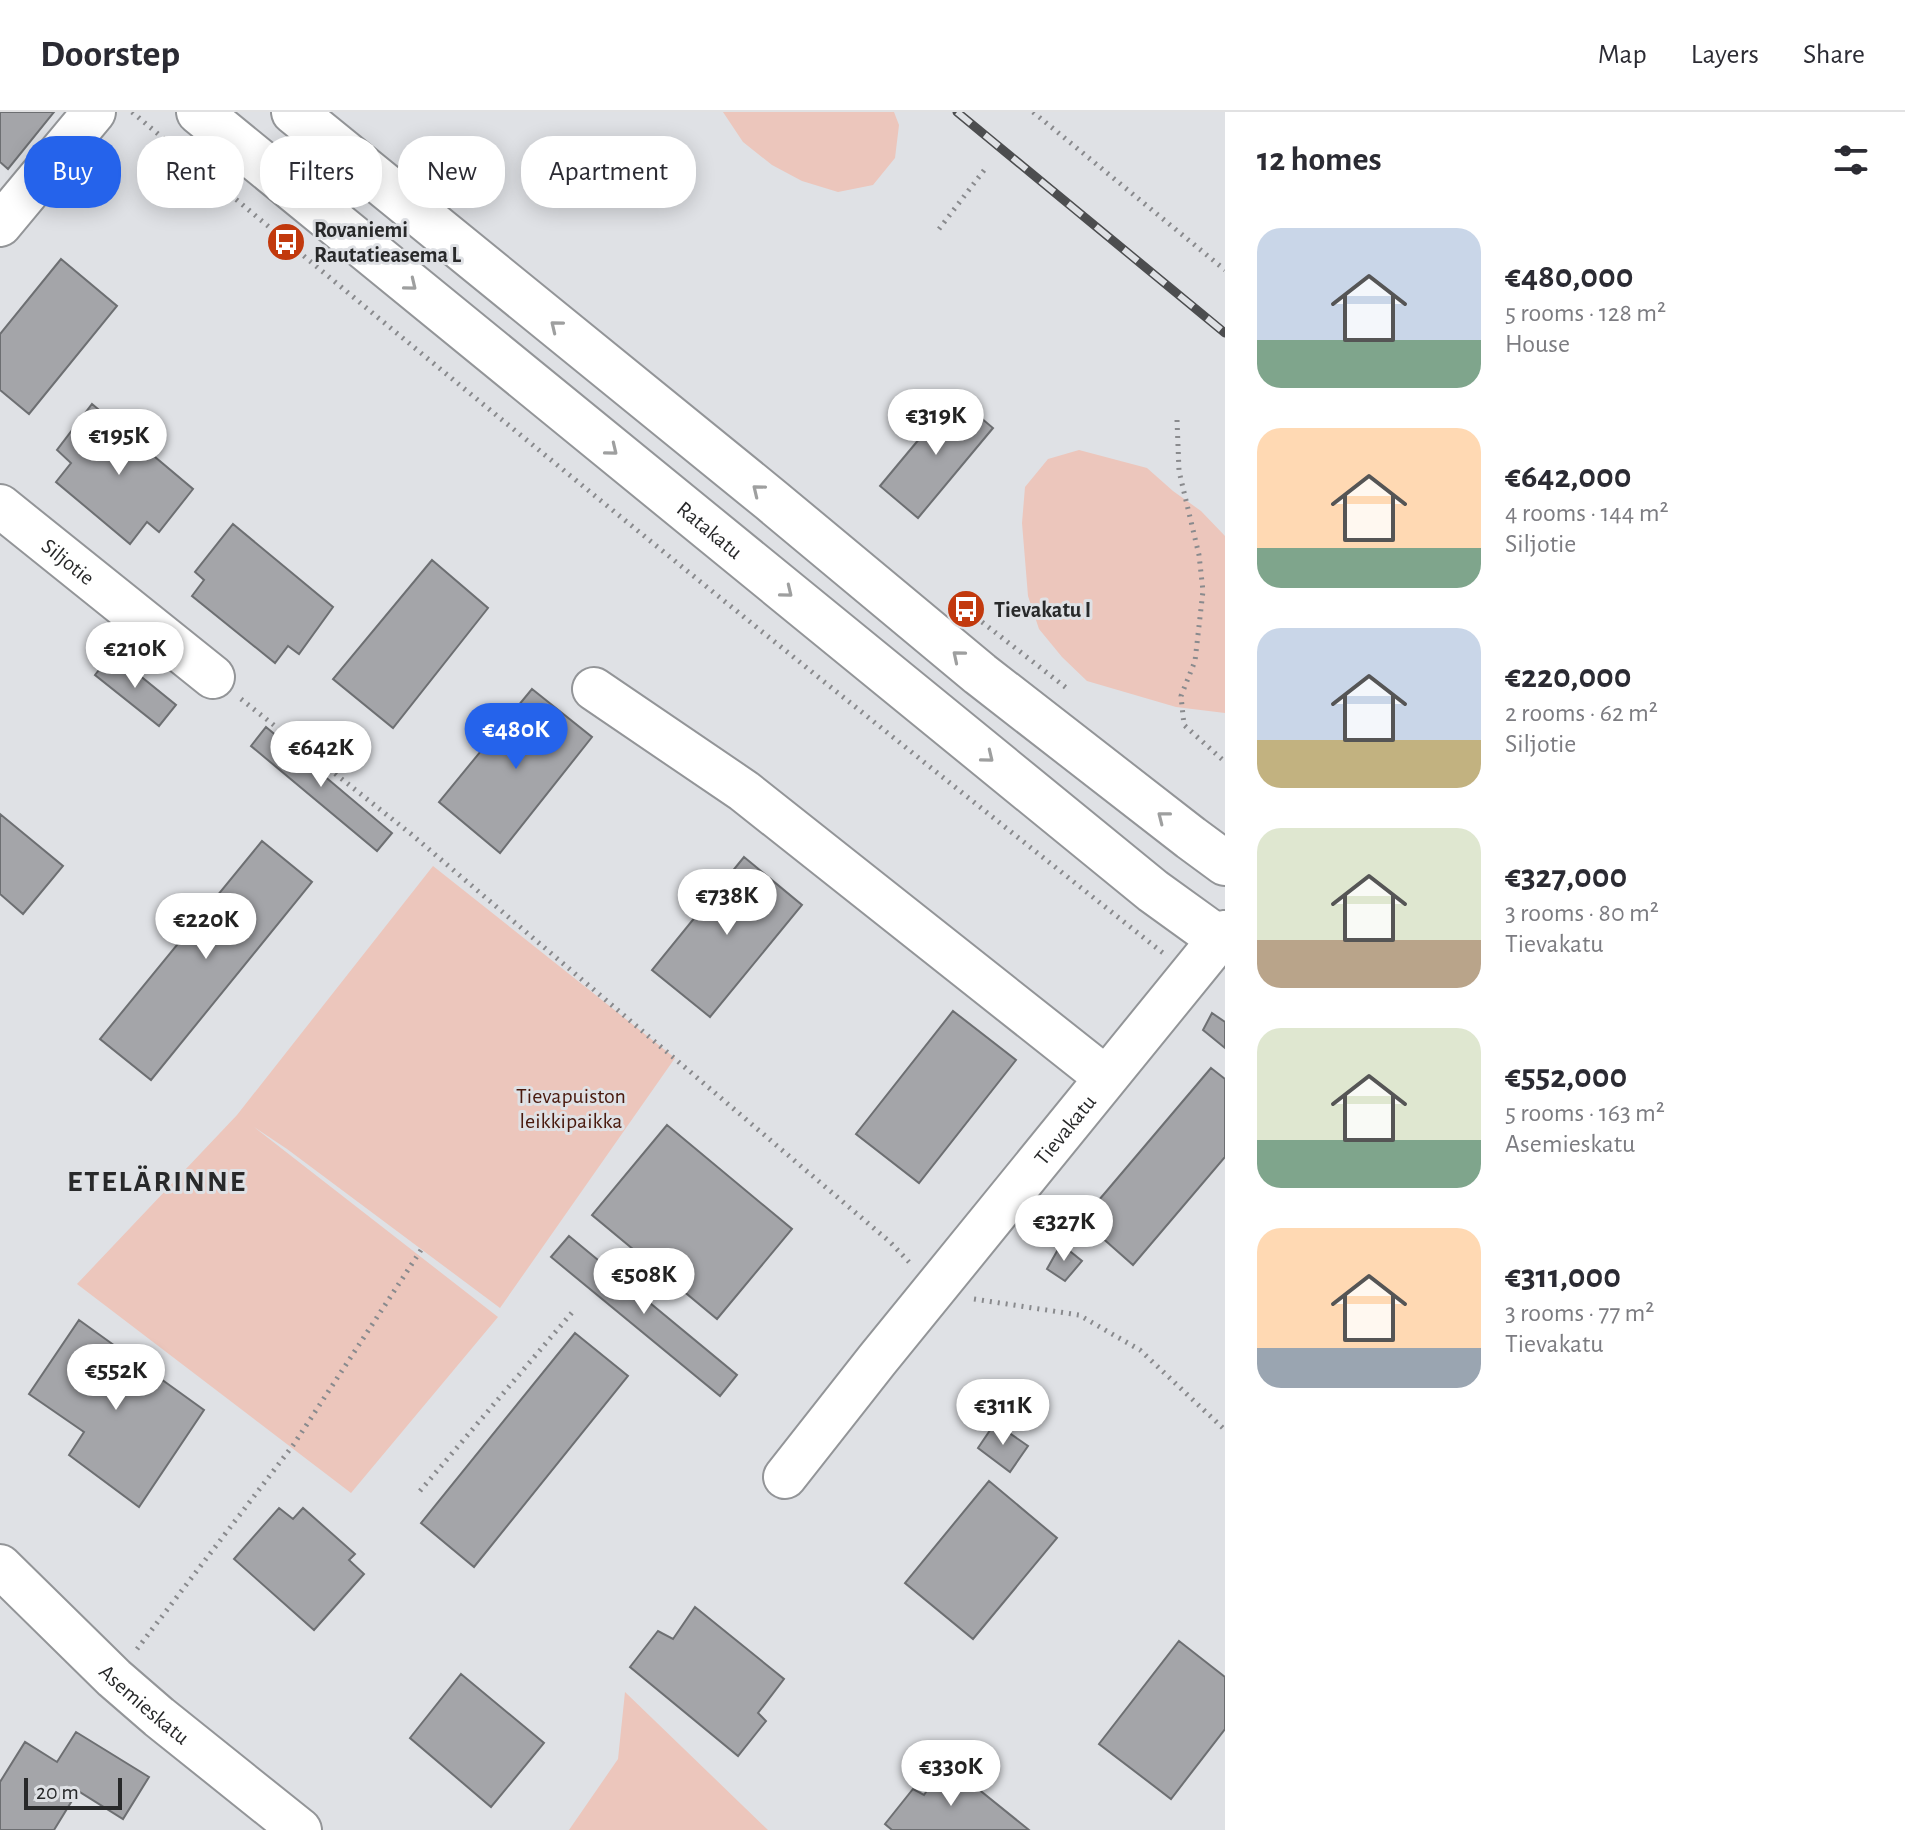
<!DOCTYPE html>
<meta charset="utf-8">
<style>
:root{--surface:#fff;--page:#f7f7f7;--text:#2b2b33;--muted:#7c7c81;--line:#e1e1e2;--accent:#2563eb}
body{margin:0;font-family:"Alegreya Sans",sans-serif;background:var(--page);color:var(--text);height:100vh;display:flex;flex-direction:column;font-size:30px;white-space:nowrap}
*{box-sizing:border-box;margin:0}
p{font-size:26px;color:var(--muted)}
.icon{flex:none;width:44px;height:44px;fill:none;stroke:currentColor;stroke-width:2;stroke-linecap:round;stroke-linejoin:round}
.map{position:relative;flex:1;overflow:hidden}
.details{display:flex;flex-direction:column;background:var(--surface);width:680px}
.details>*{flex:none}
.top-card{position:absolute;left:24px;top:24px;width:760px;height:72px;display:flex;gap:16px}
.scale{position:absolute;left:24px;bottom:20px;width:98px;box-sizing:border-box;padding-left:8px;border:4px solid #28292a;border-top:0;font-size:22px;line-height:28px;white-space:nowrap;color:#28292a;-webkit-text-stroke:6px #dfe1e5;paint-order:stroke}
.price{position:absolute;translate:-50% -68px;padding:0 18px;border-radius:28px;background:#fff;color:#222;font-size:26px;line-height:52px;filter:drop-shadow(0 2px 4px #0008)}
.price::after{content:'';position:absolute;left:50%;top:48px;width:24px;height:18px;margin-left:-12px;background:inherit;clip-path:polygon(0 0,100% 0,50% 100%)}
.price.active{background:var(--accent);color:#fff}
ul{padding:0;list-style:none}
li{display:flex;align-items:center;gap:24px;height:200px;padding:0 32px}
li span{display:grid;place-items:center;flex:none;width:224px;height:160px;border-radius:24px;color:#555}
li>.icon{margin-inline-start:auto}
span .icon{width:96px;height:96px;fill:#fffc;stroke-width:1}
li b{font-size:34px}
h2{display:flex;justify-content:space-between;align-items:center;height:96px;padding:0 32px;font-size:34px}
.tag{padding:0 28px;border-radius:32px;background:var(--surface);box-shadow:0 4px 20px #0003;font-size:28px;line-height:72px}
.tag.active{background:var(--accent);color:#fff}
header{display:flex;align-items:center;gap:48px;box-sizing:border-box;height:112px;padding:0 40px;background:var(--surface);border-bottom:2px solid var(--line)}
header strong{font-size:38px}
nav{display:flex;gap:44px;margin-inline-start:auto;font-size:28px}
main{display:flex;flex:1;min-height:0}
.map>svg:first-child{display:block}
.green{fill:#ecc6bc}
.building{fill:#a4a5a9;stroke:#6d6f72;stroke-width:2}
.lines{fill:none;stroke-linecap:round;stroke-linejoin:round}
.minor-casing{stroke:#939598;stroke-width:46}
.major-casing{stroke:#939598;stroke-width:48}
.path{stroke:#898a8d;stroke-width:5;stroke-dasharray:2 6;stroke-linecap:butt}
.minor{stroke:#fff;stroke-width:42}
.major{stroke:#fff;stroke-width:44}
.rail-casing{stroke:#4c4d4f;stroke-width:9}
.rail{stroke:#dfe1e5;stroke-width:6;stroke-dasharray:18;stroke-linecap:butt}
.oneway{stroke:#9e9f9f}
.labels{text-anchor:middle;stroke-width:6;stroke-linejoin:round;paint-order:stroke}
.poi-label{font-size:22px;font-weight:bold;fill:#28292a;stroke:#dfe1e5;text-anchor:start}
.street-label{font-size:22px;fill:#28292a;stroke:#dfe1e5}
.park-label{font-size:22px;fill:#49190d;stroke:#dfe1e5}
.district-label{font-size:30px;font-weight:bold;letter-spacing:2px;fill:#28292a;stroke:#dfe1e5}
</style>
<header>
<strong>Doorstep</strong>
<nav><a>Map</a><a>Layers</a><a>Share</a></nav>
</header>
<main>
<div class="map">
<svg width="1225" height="1718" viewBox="0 0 1225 1718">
<rect width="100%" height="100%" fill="#dfe1e5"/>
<path class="green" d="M723 0H894L899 13 895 46 873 73 838 80 802 69 772 53 743 30Z
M1079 338 1147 356 1173 379 1201 399 1225 424V601L1176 595 1087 569 1062 545 1039 517 1028 484 1022 411 1025 375 1048 347Z
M433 754 675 946 500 1196 287 1037 254 1015 498 1205 351 1381 77 1172 237 1003Z
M625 1580 768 1718H569L618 1647Z"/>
<path class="building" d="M0 0H54L8 57 0 50Z
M61 147 117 194 29 302 0 278V222Z
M955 284 993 316 918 406 880 374Z
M92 292 193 377 159 420 147 410 130 432 56 370 71 351 57 338Z
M233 412 333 495 299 542 288 534 275 551 192 484 204 468 195 460Z
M432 448 488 496 393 616 333 567Z
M112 541 176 593 159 614 95 563Z
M532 577 592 625 500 741 439 690Z
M266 615 392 721 377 739 251 634Z
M0 702 63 754 23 802 0 782Z
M262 729 312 770 151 968 100 927Z
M744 745 802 793 710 905 652 858Z
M953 899 1016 948 919 1071 856 1022Z
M1212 901 1225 910V936L1203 918Z
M1211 956 1225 967V1045L1133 1153 1082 1108Z
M667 1013 792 1117 717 1207 592 1103Z
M569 1124 737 1263 720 1284 551 1145Z
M1061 1132 1082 1149 1065 1169 1047 1157Z
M79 1208 204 1298 139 1395 69 1343 84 1320 29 1282Z
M575 1221 628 1264 474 1455 421 1411Z
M995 1311 1028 1334 1010 1360 978 1336Z
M989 1369 1057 1426 973 1527 905 1471Z
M279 1396 293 1407 303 1396 355 1442 349 1448 364 1462 314 1518 234 1447Z
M695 1495 784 1567 758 1601 766 1609 738 1644 630 1555 658 1519 673 1527Z
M1179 1529 1225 1565V1617L1171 1687 1099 1632Z
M461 1562 544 1631 491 1695 410 1626Z
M76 1620 149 1665 123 1707 78 1679 54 1718H0V1670L25 1630 57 1650Z
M946 1651 1029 1718H892L885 1712 913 1677 924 1683Z"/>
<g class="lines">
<defs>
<g id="minor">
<path d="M0 113 94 0"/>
<path id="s1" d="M0 394 213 565"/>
<path d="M594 577 744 679 1105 965"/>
<path id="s2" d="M785 1365 877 1248 1225 820"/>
<path id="s3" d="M0 1454 114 1566 159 1605 300 1718"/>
</g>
<g id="major">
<path id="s4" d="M199 0 1153 779 1225 831"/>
<path d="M294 0 771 388 980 562 1191 726 1225 751"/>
</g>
</defs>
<use href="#minor" class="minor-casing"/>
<use href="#major" class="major-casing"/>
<path class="path" d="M132 0C471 286 816 565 1163 841
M1033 0 1225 158
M939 117 985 57
M1177 308 1179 359 1199 443 1203 479 1195 549 1181 584 1184 613 1225 650
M982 510 1069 578
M241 587 411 722 890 1130 909 1150
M974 1187 1079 1203 1140 1238 1225 1318
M420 1379 575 1197
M137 1537 294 1332 421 1138"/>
<use href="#minor" class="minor"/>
<use href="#major" class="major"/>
<defs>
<path id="rail" d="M957 0 1225 221"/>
</defs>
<use href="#rail" class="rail-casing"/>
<use href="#rail" class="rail"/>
</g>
<defs><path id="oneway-chevron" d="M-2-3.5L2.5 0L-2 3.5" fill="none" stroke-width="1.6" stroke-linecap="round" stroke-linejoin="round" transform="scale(2)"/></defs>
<g class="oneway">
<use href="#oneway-chevron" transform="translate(411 173) rotate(39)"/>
<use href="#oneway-chevron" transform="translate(556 214) rotate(-141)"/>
<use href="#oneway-chevron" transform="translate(612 338) rotate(39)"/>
<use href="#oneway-chevron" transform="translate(758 378) rotate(-141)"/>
<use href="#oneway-chevron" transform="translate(787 480) rotate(39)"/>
<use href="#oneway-chevron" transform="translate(958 544) rotate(-140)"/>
<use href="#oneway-chevron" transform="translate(988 645) rotate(39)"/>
<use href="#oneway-chevron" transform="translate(1163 705) rotate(-142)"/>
</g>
<defs>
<symbol id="bus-disc" viewBox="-11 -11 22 22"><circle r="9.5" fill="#c2390d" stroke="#dfe1e5"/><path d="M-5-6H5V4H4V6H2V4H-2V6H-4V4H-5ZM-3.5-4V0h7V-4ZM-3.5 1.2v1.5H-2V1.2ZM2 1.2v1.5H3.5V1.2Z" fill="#fff"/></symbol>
</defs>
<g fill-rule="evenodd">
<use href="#bus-disc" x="264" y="108" width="44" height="44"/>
<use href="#bus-disc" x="944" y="475" width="44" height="44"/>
</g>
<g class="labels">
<g class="poi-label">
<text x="314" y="125">Rovaniemi<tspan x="314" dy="25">Rautatieasema L</tspan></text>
<text x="994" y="505">Tievakatu I</text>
</g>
<g class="street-label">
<text dy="8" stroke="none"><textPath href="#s4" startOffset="660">Ratakatu</textPath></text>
<text dy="8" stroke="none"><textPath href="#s1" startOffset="88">Siljotie</textPath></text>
<text dy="8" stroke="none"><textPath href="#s2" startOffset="446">Tievakatu</textPath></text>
<text dy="8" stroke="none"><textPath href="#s3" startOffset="200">Asemieskatu</textPath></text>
</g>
<g class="park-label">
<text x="571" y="991">Tievapuiston<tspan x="571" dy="25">leikkipaikka</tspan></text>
</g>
<g class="district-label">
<text x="157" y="1079">ETELÄRINNE</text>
</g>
</g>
</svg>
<div class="scale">20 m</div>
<b class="price" style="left:936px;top:345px">€319K</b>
<b class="price" style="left:119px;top:365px">€195K</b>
<b class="price" style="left:135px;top:578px">€210K</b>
<b class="price active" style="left:516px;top:659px">€480K</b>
<b class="price" style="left:321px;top:677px">€642K</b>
<b class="price" style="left:727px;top:825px">€738K</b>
<b class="price" style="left:206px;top:849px">€220K</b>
<b class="price" style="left:1064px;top:1151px">€327K</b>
<b class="price" style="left:644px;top:1204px">€508K</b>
<b class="price" style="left:116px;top:1300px">€552K</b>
<b class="price" style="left:1003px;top:1335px">€311K</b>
<b class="price" style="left:951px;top:1696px">€330K</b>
<div class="top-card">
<a class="tag active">Buy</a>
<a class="tag">Rent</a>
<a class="tag">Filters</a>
<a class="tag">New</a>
<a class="tag">Apartment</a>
</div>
</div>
<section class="details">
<h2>12 homes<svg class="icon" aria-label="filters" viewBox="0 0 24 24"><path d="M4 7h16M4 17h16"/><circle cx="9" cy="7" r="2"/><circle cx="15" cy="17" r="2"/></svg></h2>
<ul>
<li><span style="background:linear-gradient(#c9d6e8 70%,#7fa58c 0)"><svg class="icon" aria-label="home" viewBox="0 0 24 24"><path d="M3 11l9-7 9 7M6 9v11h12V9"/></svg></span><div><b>€480,000</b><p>5 rooms · 128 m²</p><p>House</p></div></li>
<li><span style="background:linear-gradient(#ffd9b3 75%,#7fa58c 0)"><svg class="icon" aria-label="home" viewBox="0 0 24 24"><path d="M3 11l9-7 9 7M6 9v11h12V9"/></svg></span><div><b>€642,000</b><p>4 rooms · 144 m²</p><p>Siljotie</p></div></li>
<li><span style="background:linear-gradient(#c9d6e8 70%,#c2b280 0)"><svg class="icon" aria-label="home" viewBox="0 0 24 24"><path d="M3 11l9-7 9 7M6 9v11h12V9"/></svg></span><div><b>€220,000</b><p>2 rooms · 62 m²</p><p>Siljotie</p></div></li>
<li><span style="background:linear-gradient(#dfe7d0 70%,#b9a48a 0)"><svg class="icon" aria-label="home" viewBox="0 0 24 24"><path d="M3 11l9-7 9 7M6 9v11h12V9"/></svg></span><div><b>€327,000</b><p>3 rooms · 80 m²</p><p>Tievakatu</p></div></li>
<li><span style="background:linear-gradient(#dfe7d0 70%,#7fa58c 0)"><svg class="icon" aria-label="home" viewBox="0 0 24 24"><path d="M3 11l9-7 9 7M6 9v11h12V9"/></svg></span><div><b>€552,000</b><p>5 rooms · 163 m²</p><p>Asemieskatu</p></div></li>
<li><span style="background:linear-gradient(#ffd9b3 75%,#9aa5b1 0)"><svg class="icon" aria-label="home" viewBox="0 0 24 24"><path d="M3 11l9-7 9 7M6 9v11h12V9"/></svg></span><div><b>€311,000</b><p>3 rooms · 77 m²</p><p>Tievakatu</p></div></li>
</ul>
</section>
</main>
